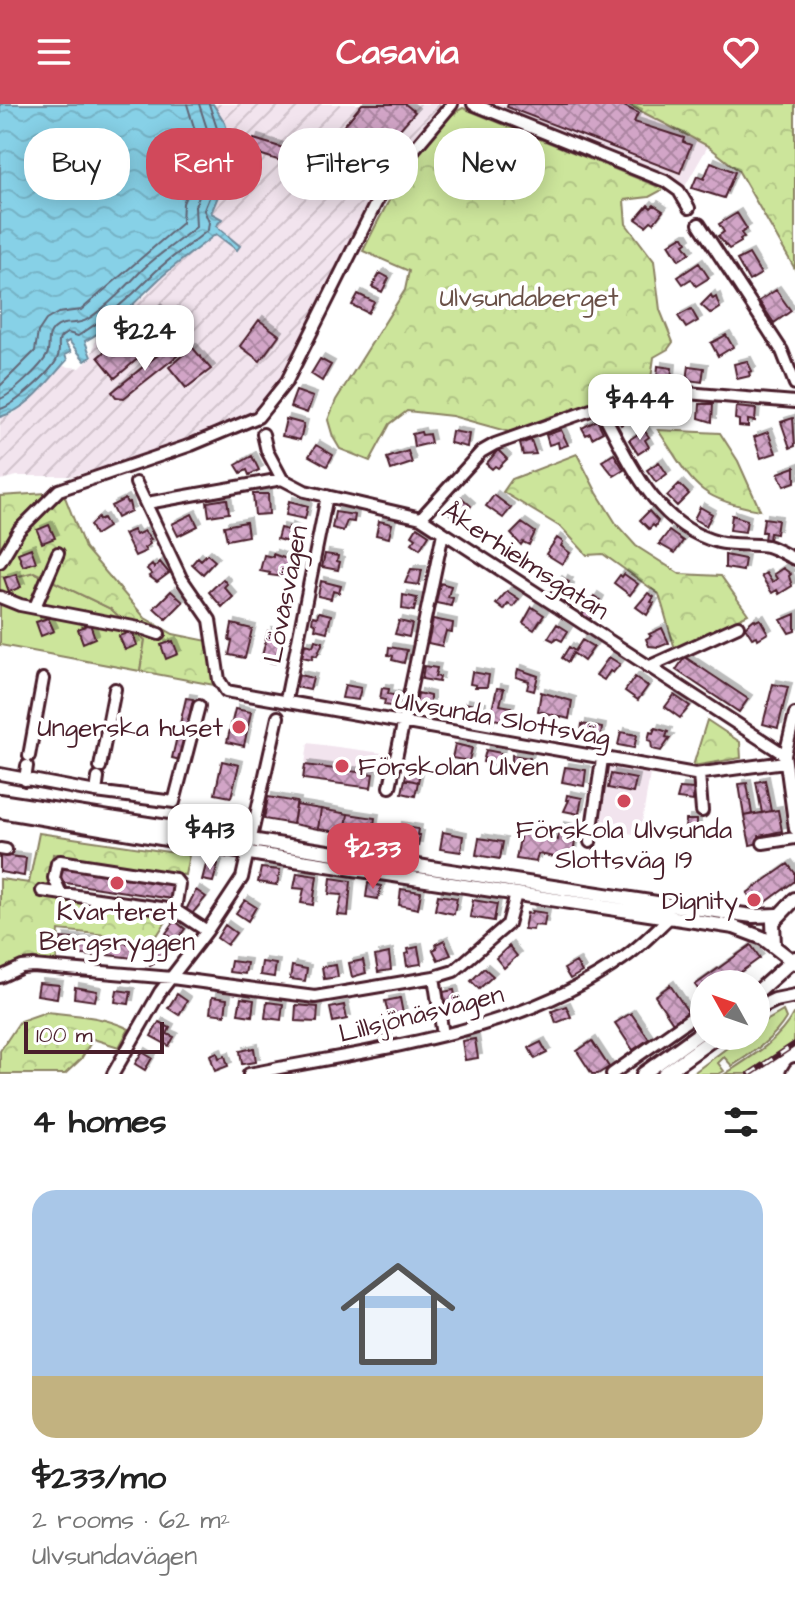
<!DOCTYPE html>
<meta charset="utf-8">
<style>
:root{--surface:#fff;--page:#f2f2f2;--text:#222;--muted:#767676;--accent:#d1495b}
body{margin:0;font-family:"Architects Daughter",sans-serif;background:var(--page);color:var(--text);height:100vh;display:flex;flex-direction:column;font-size:30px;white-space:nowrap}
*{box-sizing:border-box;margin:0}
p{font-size:26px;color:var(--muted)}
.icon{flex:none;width:44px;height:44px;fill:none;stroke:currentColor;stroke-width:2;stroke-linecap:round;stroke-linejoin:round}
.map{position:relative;height:970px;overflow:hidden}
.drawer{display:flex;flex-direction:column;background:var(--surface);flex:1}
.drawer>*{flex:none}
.hud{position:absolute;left:24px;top:24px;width:748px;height:72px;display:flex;gap:16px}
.needle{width:52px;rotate:310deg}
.tools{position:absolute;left:690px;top:866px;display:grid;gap:16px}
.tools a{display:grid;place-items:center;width:80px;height:80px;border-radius:50%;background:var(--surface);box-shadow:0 4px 20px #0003;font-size:40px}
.scale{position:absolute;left:24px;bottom:20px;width:140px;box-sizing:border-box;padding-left:8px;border:4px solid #4a1f2b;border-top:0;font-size:22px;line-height:28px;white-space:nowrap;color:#4a1f2b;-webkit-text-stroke:6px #fff;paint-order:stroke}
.price{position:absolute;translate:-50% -68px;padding:0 18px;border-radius:16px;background:#fff;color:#222;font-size:26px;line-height:52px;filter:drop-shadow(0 2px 4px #0008)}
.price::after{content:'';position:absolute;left:50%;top:48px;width:24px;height:18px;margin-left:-12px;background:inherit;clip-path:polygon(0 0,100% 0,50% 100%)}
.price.active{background:var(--accent);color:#fff}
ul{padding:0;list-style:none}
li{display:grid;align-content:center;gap:16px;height:424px;padding:0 32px}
li span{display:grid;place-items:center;height:248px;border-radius:24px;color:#555}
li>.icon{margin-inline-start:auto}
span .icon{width:144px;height:144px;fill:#fffc;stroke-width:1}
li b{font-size:34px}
h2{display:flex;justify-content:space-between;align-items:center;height:96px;padding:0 32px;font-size:34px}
.tag{padding:0 28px;border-radius:32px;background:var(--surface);box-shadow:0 4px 20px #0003;font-size:28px;line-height:72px}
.tag.active{background:var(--accent);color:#fff}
header{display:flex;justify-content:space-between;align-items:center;height:104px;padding:0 32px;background:var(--accent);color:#fff;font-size:36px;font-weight:800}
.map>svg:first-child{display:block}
.built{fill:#f2e4ee}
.industrial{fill:url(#industrial-furrows)}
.grass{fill:#cce59b;stroke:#8b8263;stroke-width:2}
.forest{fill:url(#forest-crowns);stroke:#8b8263;stroke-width:2}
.water{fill:url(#water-waves);stroke:#6f8a9c;stroke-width:2}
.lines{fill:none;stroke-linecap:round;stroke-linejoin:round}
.shore{stroke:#626676;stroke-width:2}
.building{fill:url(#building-cross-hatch);stroke:#4a1f2b;stroke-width:2;filter:url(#shadow)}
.minor-casing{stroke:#4a1f2b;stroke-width:16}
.major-casing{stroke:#4a1f2b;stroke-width:18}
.minor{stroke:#fff;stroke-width:10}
.major{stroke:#fff;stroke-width:12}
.rail-casing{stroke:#4a1f2b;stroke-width:6}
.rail{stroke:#fff;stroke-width:3;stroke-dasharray:9;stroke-linecap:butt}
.poi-dot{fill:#d1495b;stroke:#fff;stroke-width:3}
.labels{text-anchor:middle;stroke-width:8;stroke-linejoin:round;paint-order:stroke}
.park-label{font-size:26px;fill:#6a5047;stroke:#fff}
.street-label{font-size:26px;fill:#4a1f2b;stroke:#fff}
.poi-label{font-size:26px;fill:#4a1f2b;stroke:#fff;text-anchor:end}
</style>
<header><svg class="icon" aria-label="menu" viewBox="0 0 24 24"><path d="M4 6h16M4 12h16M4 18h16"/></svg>Casavia<svg class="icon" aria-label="heart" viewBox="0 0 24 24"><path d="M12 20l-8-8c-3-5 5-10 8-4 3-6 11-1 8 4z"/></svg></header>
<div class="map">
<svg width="795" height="970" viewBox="0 0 795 970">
<defs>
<pattern id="industrial-furrows" width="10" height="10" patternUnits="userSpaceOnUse" patternTransform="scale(2)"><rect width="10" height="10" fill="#f2e4ee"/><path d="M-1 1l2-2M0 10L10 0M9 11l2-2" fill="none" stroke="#d1c3cc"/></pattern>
<pattern id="forest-crowns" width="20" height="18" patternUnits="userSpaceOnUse" patternTransform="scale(2)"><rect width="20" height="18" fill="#cce59b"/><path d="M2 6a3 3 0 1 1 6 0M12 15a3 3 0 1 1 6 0" fill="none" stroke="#b1c486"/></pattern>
<pattern id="water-waves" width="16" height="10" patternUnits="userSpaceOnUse" patternTransform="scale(2)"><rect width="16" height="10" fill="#87d1e7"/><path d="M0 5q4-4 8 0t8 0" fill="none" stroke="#76b3c6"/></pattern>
<pattern id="building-cross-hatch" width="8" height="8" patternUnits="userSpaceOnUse" patternTransform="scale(2)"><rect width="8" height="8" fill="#d2a5c7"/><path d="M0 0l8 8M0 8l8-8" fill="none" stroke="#ac86a2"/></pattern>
<filter id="shadow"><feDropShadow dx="4" dy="-4" stdDeviation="0" flood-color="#0004"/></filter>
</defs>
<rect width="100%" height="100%" fill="#fff"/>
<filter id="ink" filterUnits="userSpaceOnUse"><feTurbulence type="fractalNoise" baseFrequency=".0125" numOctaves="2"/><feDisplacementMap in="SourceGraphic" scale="16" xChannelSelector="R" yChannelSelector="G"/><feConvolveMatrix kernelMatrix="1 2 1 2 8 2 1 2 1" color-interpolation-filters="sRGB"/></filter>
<g filter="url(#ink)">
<path class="built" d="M490 0H627L708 42 684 84 665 69Z
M308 639 382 649 379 663 373 670 371 684 303 675Z
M610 661 650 670 640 731 597 724 607 664Z"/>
<path class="industrial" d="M213 0H443L389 65 372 92 282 274 255 307 189 335 127 357 72 372H17L0 376V313L13 310 35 292 62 262 80 264 91 253 97 231 147 190 156 178 216 129 237 145 240 142 216 122 211 109 235 52 225 19Z"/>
<path class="grass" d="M34 468 111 505 145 536 140 567 0 541V472L15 473Z
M783 907 786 914C774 935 752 949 732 962L724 953 718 959 724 967 719 970H692L743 932H756V923Z
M793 910H795L794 938 746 970H725C751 953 778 938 793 910Z"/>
<path class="forest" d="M627 0H795V165L738 66 708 42Z
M463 4 664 85 649 93 624 96 626 120 654 157 660 206 673 238 668 245 654 253 650 282 513 329 452 312 407 307 390 320 370 357 340 345 333 333 328 316 336 296 405 186 409 167 363 147C381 110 426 20 463 4Z
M658 326 720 329 738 357 760 406C694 395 693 378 658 326Z
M577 350 597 389 617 421 636 442 680 470 721 472 748 510 675 545 659 490 603 450 587 451 562 424 503 388 512 375Z
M63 388 85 444 145 514 173 530 208 537 214 581 140 567 145 536 111 505 34 468 15 473 0 472V392Z
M707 616 740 638 741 654 693 662Z
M39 729 189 751 185 771 53 750 48 791 171 810 158 830 146 835 59 826 56 861 0 870V775L29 779Z
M46 908C74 911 103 912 129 925L119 943 93 935 81 955 65 970H0V947L20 917Z"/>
<path class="water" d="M0 0H213L225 19 235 52 211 109 222 115 216 122 240 142 237 146 216 130C197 145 175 160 157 177 135 198 113 223 85 237L91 253 85 257 69 237 65 239 71 248 65 251 67 256C48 277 28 306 0 313Z"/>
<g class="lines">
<path class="shore" d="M0 282 35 247 38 228 46 216 58 209 81 206 182 119 183 99 203 53 187 0
M0 295C11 291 46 259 48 248 50 239 46 233 54 225 64 215 77 223 88 215 109 201 126 183 143 165 159 150 179 137 196 123L195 102 216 53 199 0
M0 305C14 302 51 268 57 255 63 243 52 235 68 229L78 232C105 215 128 196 150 173 167 155 189 142 208 126L209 118 204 106 226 52 209 0"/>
</g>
<path class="building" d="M362 0H405L415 8 370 59 337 30Z
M508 0H620L638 9 634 18 684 34 683 38 691 41 680 69 507 3Z
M254 35 303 50 299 63 250 47Z
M711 58 735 68 724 94 692 84 697 72 704 75Z
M648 101 651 104 654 101 663 107 654 119 651 117 646 122 636 115Z
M737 109 747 125 741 129 744 133 740 135 741 138 729 145 718 132 724 128 719 120Z
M680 133H684L687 138 684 140 690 149 679 156 669 140Z
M749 150 761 170 749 177 737 156Z
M699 159 709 174 696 182 691 175 683 180 678 173Z
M380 169 389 174 382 188 372 183Z
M776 186 791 207 774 219 759 197Z
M358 190 374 198 368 209 352 201Z
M711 191 713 195 716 193 720 204 711 210 701 201Z
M157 204 174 224 115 274 98 253Z
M691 205 698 217 686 224 678 212Z
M259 216 279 231 260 257 240 242Z
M726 231 733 243 718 252 711 239Z
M169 242 177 252 124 294 116 293 112 288Z
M192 243 211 265 186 284 169 263Z
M320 255 331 261 322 277 311 270Z
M747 257 752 267 749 268 750 272 737 275 734 260Z
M658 262 672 264 671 276 657 274Z
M689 262 704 264 702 278 687 276Z
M296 287 313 293 307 309 290 303Z
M671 297 684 299 683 313 669 314Z
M700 300H713L712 318 699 314Z
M627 302 632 315 621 321 615 309Z
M736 303 756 305 755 317 748 316V323L739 322V316L735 315Z
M793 314 795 342 790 344 781 318Z
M286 315 304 320 300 336 282 332Z
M597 316 603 328 592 334 590 329 586 331 582 324Z
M561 326 568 341 559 344 558 338 549 341 546 331Z
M644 326 649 333 645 336 649 343 638 350 629 336Z
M452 327 469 330 467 343 450 339Z
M421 328 422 331 429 330 431 339 414 343 412 330Z
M768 328 776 349 761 354 754 333Z
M531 336 536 350 523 351 520 340Z
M316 341 333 351 327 362 309 352Z
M498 346 507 355 498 364 495 362 492 365 486 360Z
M408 347 412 359 391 366 387 354Z
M614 350 624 366 614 372 602 357Z
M252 352 259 366 249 371 247 366 241 369 236 361Z
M659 358 667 370 656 378 647 366Z
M795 363V378L784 382 778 369Z
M679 380 689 390 677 402 667 392Z
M253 390H268L269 410 255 411Z
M494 391 511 404 503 414 486 402Z
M461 393 471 402 457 417 448 408Z
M125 395 127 399 129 398 131 407 117 414 111 402Z
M227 395 229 409 209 412 207 398Z
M289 397 308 402 305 415 286 411Z
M700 403 712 410 706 422 694 415Z
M649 407 658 417 655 423 653 421 649 425 640 416Z
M335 408 355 411 354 418 347 417 343 427 332 424Z
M192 410 198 422 178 432 172 420Z
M732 411 747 416 745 428 730 426Z
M98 413 99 416 103 414 108 423 95 431 90 421Z
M764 414 778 416 776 430 770 429 769 436H764L765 428H762Z
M379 417 392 420 389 434 376 431Z
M246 418 248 432 227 436 224 422Z
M522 419 535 428 529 441 523 438 521 441 511 430Z
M49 421 55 434 42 439 37 426Z
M289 423 301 429 298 441 277 435 280 424 288 426Z
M417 423 429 431 420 445 412 439 416 434 412 431Z
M133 426 136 431 144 427 151 435 148 436 150 440 144 444 146 447 135 452 124 430Z
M669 427 683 437 675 449 659 440Z
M557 434 563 438 561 442 570 449 562 460 546 450Z
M31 444 36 458 23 462 18 449Z
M207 450 215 457 203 470 192 460 198 453 201 456Z
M273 450 295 458 291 474 269 471 270 469 260 467 264 451 273 453Z
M325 450 338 452 337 457 340 458 338 466 322 463Z
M725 451 745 455 743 467 725 464Z
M160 458 169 469 157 478 149 472 152 470 147 465 152 461 154 464Z
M783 464 791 470 789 472 792 482 779 490 777 486 772 489 761 472 766 469 772 478 777 475 774 470Z
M411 465 422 466 419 481 405 479Z
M16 470 21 483 9 488 4 474Z
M624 470 638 480 630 491 614 479 620 471 622 473Z
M223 475 227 480 224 483 233 493 222 503 209 488Z
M564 475 569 478 567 481 570 483 564 499 550 490 558 476 562 479Z
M321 477 341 482 339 489 333 487 331 495 318 492Z
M440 479 451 482 448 493 453 494 451 502 436 499Z
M171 487 183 498 166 515 154 504Z
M507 487 519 495 513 503 508 500 504 506 496 500Z
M648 489 654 493 651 498 654 499 647 511 636 503Z
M403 491 417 494 414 507 402 505Z
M594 492 600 496 590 516 582 511Z
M532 503 544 511 534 526 523 519Z
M319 508 331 511 327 528 315 525 316 520 312 518 313 512 317 513Z
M795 510V527L789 529 781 516Z
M48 514 54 527 41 532 36 518Z
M433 515 453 519 452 528 446 527 442 542 428 539Z
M754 515 756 517 760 515 768 529 758 535 757 532 752 534 745 523Z
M399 517 412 520 409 533 395 530Z
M90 520 95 534 83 539 78 525Z
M232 520 252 525 245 554 229 551 232 537 229 536Z
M557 520 568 527 562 537 556 534 554 537 548 534Z
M662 524 669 539 659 543 649 542 646 535 651 532 649 530Z
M132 527 137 541 125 546 119 532Z
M268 527 282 530 275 559 261 556Z
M315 536 323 538 317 552 313 551 312 555 302 553 305 540 313 542Z
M582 536 594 543 584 557 573 549 568 558 562 554 569 543 575 547Z
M173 537 178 550 166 555 161 541Z
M389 543 407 546 404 559 392 556 393 552 388 551Z
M609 553 620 560 613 569 610 567 604 576 596 571Z
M685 553 748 595 739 608 676 566Z
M424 562 437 564 435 572 440 573 439 578 422 575Z
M518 565 538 572 534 587 527 585 529 577 516 573Z
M472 568 489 571 487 583H475L476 581 470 580Z
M299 571 313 574 310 586 296 583Z
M635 573 648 582 638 596 625 587Z
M773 580 788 583 778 624 763 620Z
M345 581 361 584 358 596 342 594Z
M382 584 389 585 388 590 399 592 397 603 384 601 385 596 380 595Z
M497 584 504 585 500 601 511 603 507 618 494 615 493 619 489 618Z
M541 588 572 597 569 615 538 607Z
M418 589 430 592V603L427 602 426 608 415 606Z
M674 591 690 602 680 614 665 603Z
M186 594 193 595 180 656 172 654Z
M465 599 482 603 480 616 463 612Z
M235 605 251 608 244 642 227 638Z
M582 620 602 624 600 638 580 634Z
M655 624 668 628 666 633 670 634 661 647 652 645 651 637 648 636 650 628 653 629Z
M621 628 637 631 634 644 618 641Z
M455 640 472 644 469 657 452 654Z
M486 646 501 649 499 662 483 658Z
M512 651 530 654 527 667 512 664Z
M222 657 239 661 231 693 215 690Z
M305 661 373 670 371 684 303 675Z
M408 662 421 664 418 678 405 675Z
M565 663 586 666 584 682 562 678Z
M611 670 636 675 633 689 608 684Z
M405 675 418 678 415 692 402 689Z
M765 676 771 707 762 709 756 678Z
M747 679 752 710 744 712 739 680Z
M680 684 694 685 693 697 677 695Z
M567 691 582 694 579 710 564 707 569 696H566Z
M268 693 297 698 293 720 264 715Z
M296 701 321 705 318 725 293 720Z
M321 705 348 710 345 729 318 725Z
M778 706 782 727 759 732 760 739 750 741 744 712Z
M348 710 375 714 372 734 345 729Z
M686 716H697V729L684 730Z
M398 722 418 725 417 731H420L418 742 395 738Z
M560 722 577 725 572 756 538 750 536 758 516 755 521 729 558 736Z
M443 728 463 732 461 748 440 745Z
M479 734 503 738 500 755 476 751Z
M0 751 26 754 24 772 0 768Z
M207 757 218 760 213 778 202 776Z
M788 760 795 769V777L758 804 747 789Z
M62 763 175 779 172 795 59 778Z
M261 764 280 766 277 781 258 778Z
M297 769 317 772 313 801 301 799 304 785 294 784Z
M331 774 351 777 348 812 338 811 342 791 329 790Z
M368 779 381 782 378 795 366 793Z
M401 785 421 788 418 805 399 801Z
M196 786 206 793 192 810 186 806Z
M438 791 457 794 454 810 435 806Z
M245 796 256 803 248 817 236 809Z
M473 796 497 800 494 817 470 813Z
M532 807 546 809 544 822 534 821 533 826 524 825 527 809 531 810Z
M175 817 185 825 176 837 166 829Z
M225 821 236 829 227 841 217 834Z
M61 834 95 837 94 852 60 849Z
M444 836 451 851 438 856 433 846 437 844 436 840Z
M109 838 135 840 133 854 108 851Z
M161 838 168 851 150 861 146 853 152 850 149 845Z
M751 841 760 854 724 880H704V893L695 881Z
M509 842 517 852 504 864 496 854Z
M418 843 421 860 407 862 405 850 409 849 408 845Z
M389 849 391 866 378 868 375 852Z
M363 856 366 869 352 873 349 859Z
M231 857 247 859 245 870 229 868Z
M262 858 276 860 274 873 260 871Z
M576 858 582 868 570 875 564 865Z
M336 861 338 873 324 875 322 863Z
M292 862 307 865 305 877 290 875Z
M484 864 493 872 479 885 471 877Z
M39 879 59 881 57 894 37 891Z
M670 881 688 908 673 919 655 892Z
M75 883 97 887 95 897 74 894Z
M117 886 131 888 129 900 115 898Z
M454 886 457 901 446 903 443 888Z
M177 890 187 897 179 911 168 904Z
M212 893 227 895 225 911 210 909Z
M241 894 254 896 252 912 238 910Z
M400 894 403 910 395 912 394 908 388 909 385 897Z
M267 898 283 900 281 916 265 914Z
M296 901 318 903 317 918 295 917Z
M344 901 347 915 333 918 330 904Z
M566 902 571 913 556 919 552 907Z
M631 909 649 935 633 946 615 919Z
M390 917 392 931 379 934 375 921Z
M159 918 170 924 167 930 174 933 169 942 151 932Z
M475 935 478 954 465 956 462 937Z
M592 937 609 963 598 970H592L577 947Z
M541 938 547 949 535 955 529 944Z
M254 944 256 958 242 960 240 947Z
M142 948 152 954 145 966 135 960Z
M217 948 219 954 225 952 228 962 215 967 210 951Z"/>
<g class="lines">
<defs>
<path id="minor" d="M473 0 665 77 679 87 689 104
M699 120 782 247 795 280
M600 303C628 355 655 422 718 438 734 442 751 439 767 442 777 445 786 451 795 455
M263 330 267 347 282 375 305 387 421 414 785 651
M136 379 181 474 210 516 219 576 226 587 695 670 785 658
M147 399 282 375
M421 414 481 348 495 340 639 289 663 287 795 298
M0 458 19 426 59 386 191 341 258 313 287 277 378 95 394 69 452 0
M0 493 20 501 144 525 159 530
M35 503 58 449
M648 563 738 522
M286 596 327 392
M795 610 785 651 795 725
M29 652 43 575
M100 663 115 585
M0 670 96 688 174 698 199 602
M699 670 702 707
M25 676 27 662
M390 683 443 429
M96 688 98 674
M590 738 602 655
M763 739 795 734
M0 745 6 746
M42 787 175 806 207 827
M61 790 54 774 57 759 60 757 175 775 179 780 175 806
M0 873 22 863 33 862 172 874 315 893 434 873 454 867 508 820 516 790
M434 873 443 931
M113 970 160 888 207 827 242 774 278 613
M249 970C376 944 517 931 625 853 642 841 656 826 671 812
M612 970 704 905
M792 970 795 965"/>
<path id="major" d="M0 697 663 800 753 812 777 811
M0 707 262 751 734 823 763 834 795 859
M774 841 773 818 795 795
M756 889 795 854
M756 905 775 896 795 892
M643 970 704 926
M664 970 717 932"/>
</defs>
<use href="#minor" class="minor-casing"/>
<use href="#major" class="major-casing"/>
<use href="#minor" class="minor"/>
<use href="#major" class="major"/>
<defs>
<path id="rail" d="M750 970 795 940"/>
</defs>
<use href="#rail" class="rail-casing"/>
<use href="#rail" class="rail"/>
</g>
</g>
<g class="poi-dot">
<circle cx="239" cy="623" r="8"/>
<circle cx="342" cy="662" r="8"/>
<circle cx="624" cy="697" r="8"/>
<circle cx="117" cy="779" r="8"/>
<circle cx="754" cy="796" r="8"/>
</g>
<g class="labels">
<g class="park-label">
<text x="529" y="202">Ulvsundaberget</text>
</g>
<g class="street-label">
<text transform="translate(526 456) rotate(33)" y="9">Åkerhielmsgatan</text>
<text transform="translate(285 490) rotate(-79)" y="9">Lövåsvägen</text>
<text transform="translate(503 614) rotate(10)" y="9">Ulvsunda Slottsväg</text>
<text transform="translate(421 909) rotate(-14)" y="9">Lillsjönäsvägen</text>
</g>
<g class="poi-label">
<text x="223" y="632">Ungerska huset</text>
<text x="358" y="671" text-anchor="start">Förskolan Ulven</text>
<text x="624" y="734" text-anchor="middle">Förskola Ulvsunda<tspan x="624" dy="30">Slottsväg 19</tspan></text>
<text x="738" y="805">Dignity</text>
<text x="117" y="816" text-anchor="middle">Kvarteret<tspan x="117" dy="30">Bergsryggen</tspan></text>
</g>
</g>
</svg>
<div class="tools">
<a><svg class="needle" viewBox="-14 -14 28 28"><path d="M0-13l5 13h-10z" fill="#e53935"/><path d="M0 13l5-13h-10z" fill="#767676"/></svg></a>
</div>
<div class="scale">100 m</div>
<b class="price" style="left:145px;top:269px">$224</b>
<b class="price" style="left:640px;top:338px">$444</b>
<b class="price" style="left:210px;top:768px">$413</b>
<b class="price active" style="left:373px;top:787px">$233</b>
<div class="hud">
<a class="tag">Buy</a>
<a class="tag active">Rent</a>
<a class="tag">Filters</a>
<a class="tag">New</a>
</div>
</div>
<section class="drawer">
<h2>4 homes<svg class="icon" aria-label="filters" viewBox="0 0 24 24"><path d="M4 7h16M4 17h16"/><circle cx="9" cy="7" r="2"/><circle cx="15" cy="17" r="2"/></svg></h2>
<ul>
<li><span style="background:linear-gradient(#a9c7e8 75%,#c2b280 0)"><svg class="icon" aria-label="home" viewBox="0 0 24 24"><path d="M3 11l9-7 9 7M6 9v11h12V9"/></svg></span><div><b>$233/mo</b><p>2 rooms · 62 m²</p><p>Ulvsundavägen</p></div></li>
</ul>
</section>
